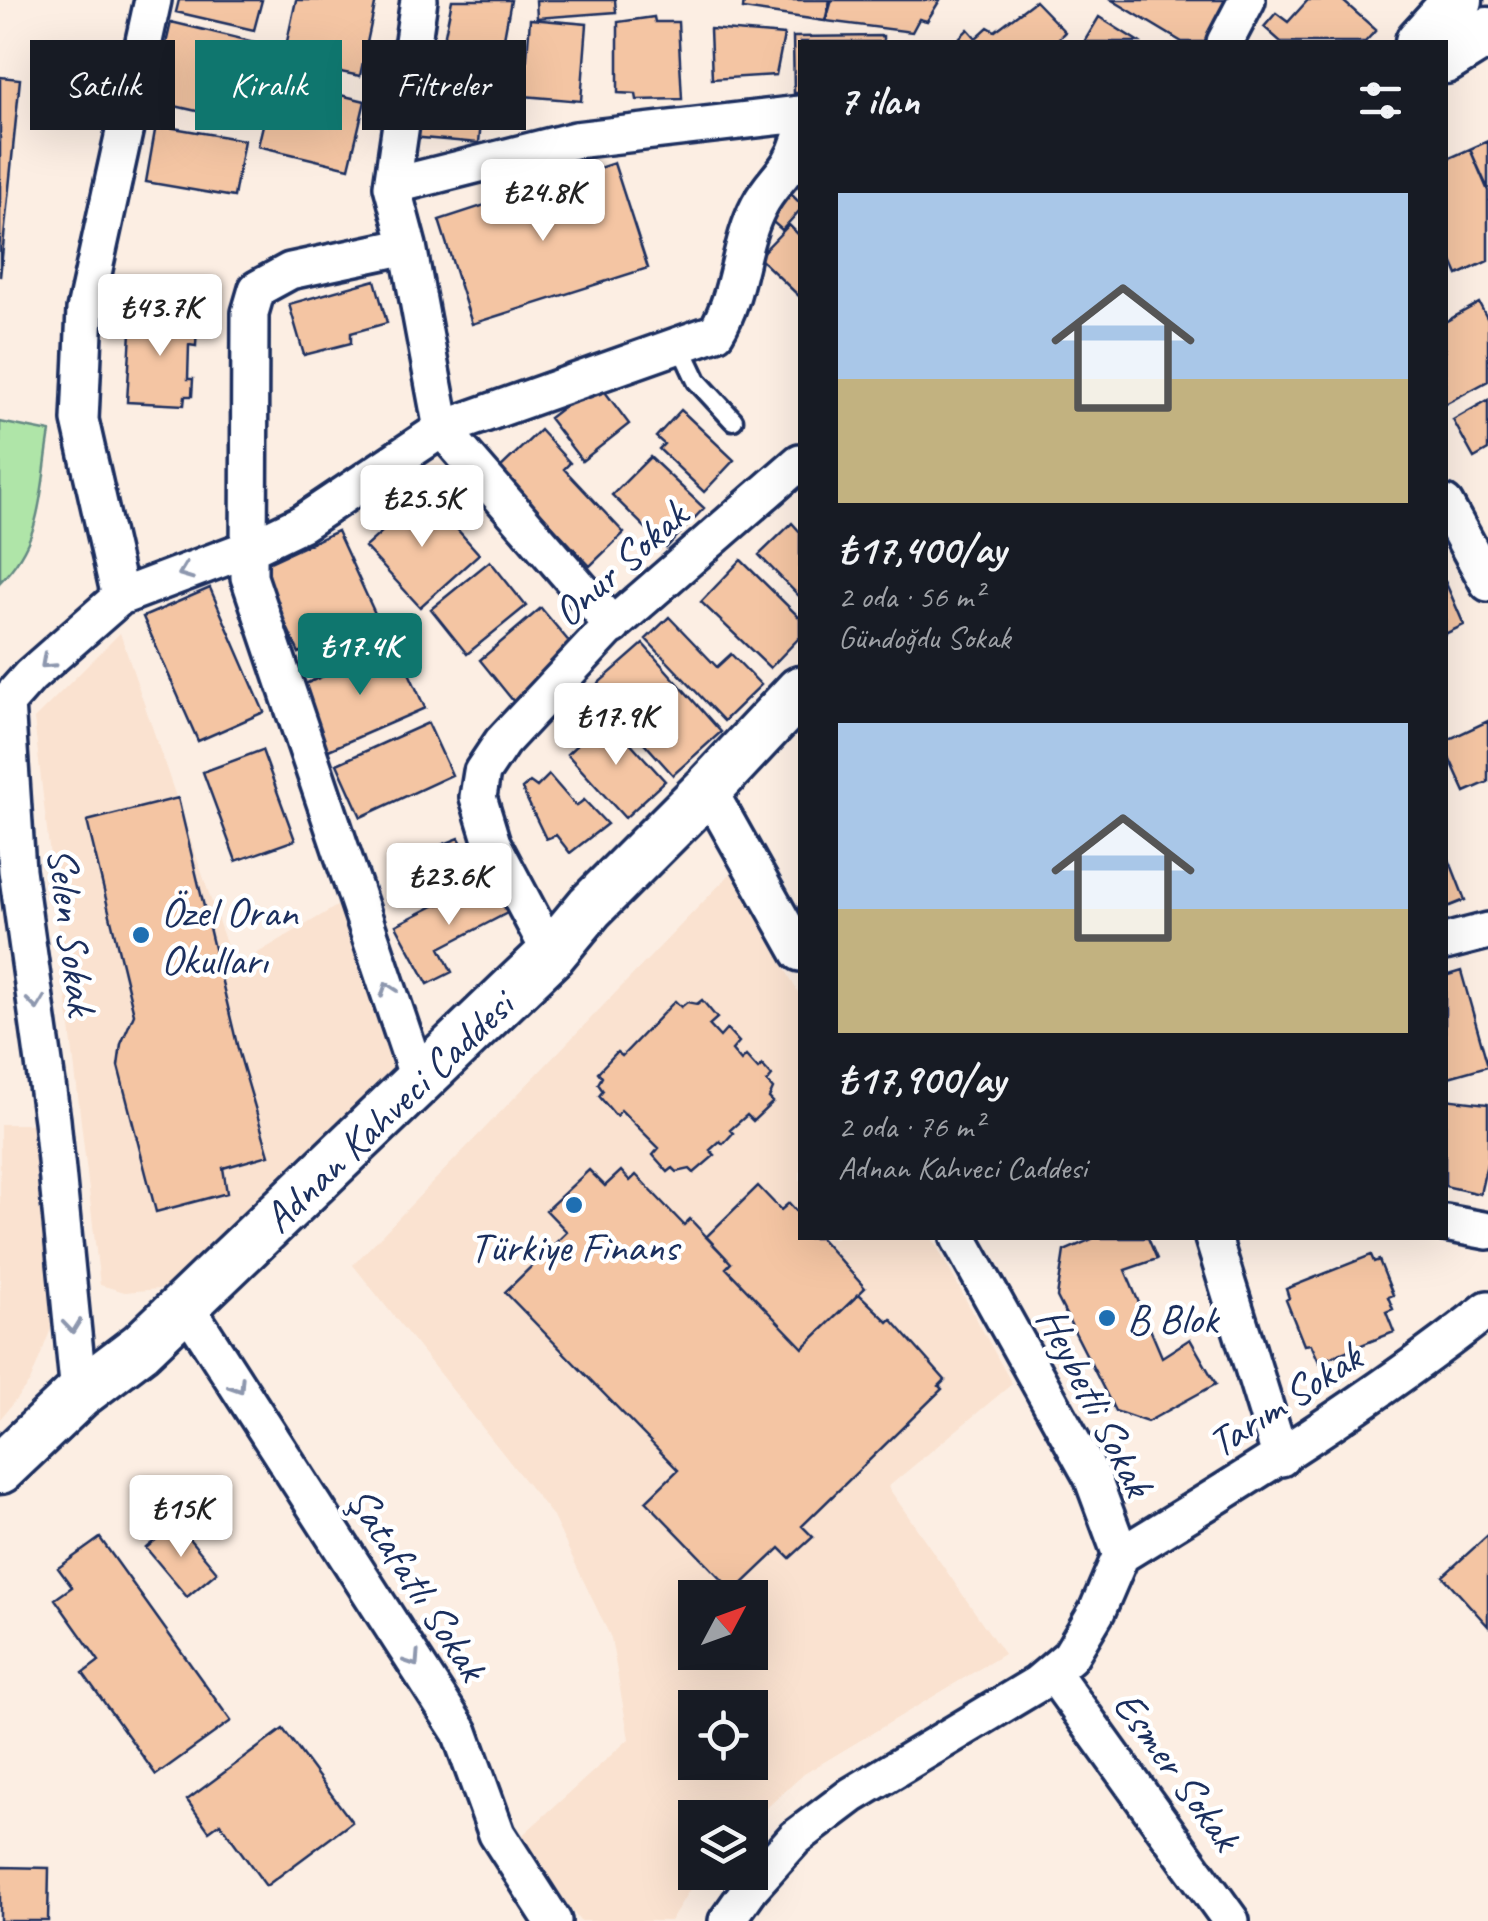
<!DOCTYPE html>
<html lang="tr">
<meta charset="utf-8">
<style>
:root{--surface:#171b24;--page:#242831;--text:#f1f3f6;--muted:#9ea1a6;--accent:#0f766e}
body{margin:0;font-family:Caveat,sans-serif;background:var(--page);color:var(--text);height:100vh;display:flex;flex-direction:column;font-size:38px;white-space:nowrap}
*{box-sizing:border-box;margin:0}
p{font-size:32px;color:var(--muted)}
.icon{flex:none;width:55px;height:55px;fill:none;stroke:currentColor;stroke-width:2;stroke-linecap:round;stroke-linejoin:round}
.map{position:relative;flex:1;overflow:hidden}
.details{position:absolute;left:798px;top:40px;width:650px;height:1200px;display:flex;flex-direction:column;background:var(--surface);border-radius:0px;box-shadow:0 10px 40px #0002}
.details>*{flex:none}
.guide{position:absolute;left:30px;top:40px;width:618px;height:90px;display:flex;gap:20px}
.needle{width:65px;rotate:49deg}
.fabs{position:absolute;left:678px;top:1580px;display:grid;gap:20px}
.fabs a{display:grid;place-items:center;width:90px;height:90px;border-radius:0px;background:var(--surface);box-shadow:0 10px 40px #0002;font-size:50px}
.price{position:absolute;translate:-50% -85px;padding:0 22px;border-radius:10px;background:#fff;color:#222;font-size:32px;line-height:65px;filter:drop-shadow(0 2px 5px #0008)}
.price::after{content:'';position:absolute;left:50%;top:60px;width:30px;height:22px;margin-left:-15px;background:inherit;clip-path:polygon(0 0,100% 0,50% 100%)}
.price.selected{background:var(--accent);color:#fff}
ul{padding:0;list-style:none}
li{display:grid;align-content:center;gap:20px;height:530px;padding:0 40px}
li span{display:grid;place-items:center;height:310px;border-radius:0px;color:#555}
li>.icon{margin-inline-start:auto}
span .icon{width:180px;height:180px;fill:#fffc;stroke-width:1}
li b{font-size:42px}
h2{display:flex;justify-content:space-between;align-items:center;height:120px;padding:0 40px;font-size:42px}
.tag{padding:0 35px;border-radius:0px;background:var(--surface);box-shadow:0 10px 40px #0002;font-size:35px;line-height:90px}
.tag.selected{background:var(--accent);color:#fff}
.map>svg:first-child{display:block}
.built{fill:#fae2d0;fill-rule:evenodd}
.green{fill:#afe5a8;stroke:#658a83;stroke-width:2.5}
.building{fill:#f4c5a3;stroke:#1b2f5e;stroke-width:2.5}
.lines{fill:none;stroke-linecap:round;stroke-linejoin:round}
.lane-casing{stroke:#1b2f5e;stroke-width:25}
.street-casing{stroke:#1b2f5e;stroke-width:42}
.secondary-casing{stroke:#1b2f5e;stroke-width:55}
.lane{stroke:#fff;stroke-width:18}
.street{stroke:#fff;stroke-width:35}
.secondary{stroke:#fff;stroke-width:48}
.oneway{stroke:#8d97ae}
.poi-dot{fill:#1f6fb2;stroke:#fff;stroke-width:4}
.labels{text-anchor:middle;stroke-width:9;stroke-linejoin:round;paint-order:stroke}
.street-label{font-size:42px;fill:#1b2f5e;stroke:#fff}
.poi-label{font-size:42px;fill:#1b2f5e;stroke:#fff;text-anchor:start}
</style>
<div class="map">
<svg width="1488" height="1921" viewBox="0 0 1488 1921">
<rect width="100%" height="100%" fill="#fceee3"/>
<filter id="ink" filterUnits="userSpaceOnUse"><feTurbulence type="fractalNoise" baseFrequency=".01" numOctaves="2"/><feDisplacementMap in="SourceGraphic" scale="20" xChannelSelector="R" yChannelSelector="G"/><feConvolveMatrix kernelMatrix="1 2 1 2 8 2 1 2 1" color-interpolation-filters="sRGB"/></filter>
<g filter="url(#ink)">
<path class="built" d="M120 633 234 967 342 903 399 1072 181 1287 125 1292 100 1285 34 719Z
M732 872 800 996V1238H932L1012 1384 888 1487 1004 1654 804 1774 750 1823V1818H695V1872L700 1873 670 1921H580L516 1841 629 1739 611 1638 552 1515 353 1265ZM695 1598H750V1652H695ZM695 1708H750V1762H695Z
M0 1124H32L54 1321 30 1382 0 1419Z"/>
<path class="green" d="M0 422 50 432C40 489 44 539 0 582Z"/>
<path class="building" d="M179 0H262L254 30 176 12Z
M296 0H376L360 76 283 60Z
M452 0H511L499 65 441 54Z
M536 0H615L616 12 537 18Z
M744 0H830L825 21 743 9Z
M832 0H940L927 21 919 19 912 32 826 21Z
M1112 0H1233L1207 42H1182Z
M1308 0H1342L1376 30 1365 42H1281L1264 27 1276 13 1288 22Z
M1035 1 1065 32 1055 42H955L968 29 976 38 988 27 995 31Z
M654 17 655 22H678L682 99 637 100 636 94 618 93V22Z
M1099 17 1139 42H1084Z
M530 19 587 24 581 101 524 96Z
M171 22 267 45 249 123 153 101Z
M710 29 784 35 776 75 712 79Z
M883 36V42H800V93H794L793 37Z
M417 65 448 68 447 74 485 78 479 143 411 137Z
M0 77 20 79 0 277Z
M274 79 365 101 349 168 258 146Z
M156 125 244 140 234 197 146 182Z
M1488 141V189L1470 149Z
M1470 149 1488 191V261L1458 275 1445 245V160Z
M614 163 648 268 472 324 439 220Z
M789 192 800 203V210L782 230 766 216Z
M789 225 800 236V297L758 257Z
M375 280 387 323 351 333V343L304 355 289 304Z
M1479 303 1488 320V381L1445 404V322Z
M132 314 190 317 189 323 197 324 196 346 189 345 188 379H193L192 396H185L184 405 127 402Z
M597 381 629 424 582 461 549 418Z
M1488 400V450L1474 458 1453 420Z
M681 410 734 460 704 492 659 449 664 444 656 437Z
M540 430 570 463 564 469 624 533 590 566 499 469Z
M650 457 704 508 666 548 612 495Z
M425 493 479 554 420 607 365 547Z
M792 523 800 532V597L759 555Z
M337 531 377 618 299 653 259 567Z
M741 560 800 618V637L770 668 701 602Z
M490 561 526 606 467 654 431 609Z
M1445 581 1464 625 1445 634Z
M210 588 264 712 198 741 143 617Z
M541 608 576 650 514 702 480 660Z
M669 617 717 667 731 654 761 685 724 721 646 639Z
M396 644 425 708 324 752 296 688Z
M643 644 721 732 673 775 594 687Z
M607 717 665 781 625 818 567 754Z
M1488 721V782L1465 792 1445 748V741Z
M428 723 452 775 361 817 337 764Z
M262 750 295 840 236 861 203 772Z
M549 775 576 806 584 800 607 824 570 853 556 835 546 839 522 789 530 782 537 787Z
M178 798 239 1053 269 1155 223 1168 227 1193 156 1212 118 1066 121 1044 134 1014 87 821Z
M459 838 490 892 434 906 409 858Z
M1445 849 1465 900 1445 908Z
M501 886 513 910 440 948 452 972 428 984 396 925 434 906Z
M1461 971 1488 1066 1445 1078V976Z
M702 1000 717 1018 709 1025 720 1037 727 1029 739 1042 732 1050 741 1061 746 1056 758 1069 762 1065 772 1076 767 1082 773 1089 769 1098 773 1102 753 1121 747 1115 730 1130 733 1133 723 1144 720 1141 710 1150 715 1155 694 1173 690 1169 677 1172 673 1168 668 1172 653 1155 659 1148 621 1110 616 1116 599 1096 603 1091 598 1084 602 1077 598 1072 617 1052 622 1056 675 1001 681 1007 687 1002 697 1004Z
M1445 1099 1488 1104V1159L1480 1194 1445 1186Z
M589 1170 605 1186 621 1171 630 1181 636 1175 684 1225 690 1219 731 1263 726 1268 803 1348 859 1294 888 1322 891 1319 945 1380 939 1386 942 1389 802 1526 813 1537 790 1558 780 1548 734 1592 646 1501 678 1470 505 1292 567 1232 546 1210Z
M758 1186 781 1210 789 1203 800 1215V1238H820L865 1288 803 1348 726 1268 731 1263 706 1237Z
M1094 1238H1148L1157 1259 1125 1270 1162 1357 1190 1339 1216 1384 1147 1422 1115 1411 1057 1297 1064 1251Z
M1371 1255 1374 1262 1379 1260 1393 1295 1388 1297 1393 1309 1386 1312 1394 1332 1319 1362 1311 1344 1304 1345 1286 1300 1289 1298 1286 1289Z
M176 1523 217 1572 187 1597 146 1548Z
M1488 1535V1626L1443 1576Z
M100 1538 231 1721 156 1775 83 1673 99 1661 55 1599 72 1587 58 1568Z
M283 1729 352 1822 266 1886 220 1823 209 1831 187 1800Z
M0 1867 49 1868 48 1921H0Z"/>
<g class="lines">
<defs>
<path id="lane" d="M680 345 697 381 733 420"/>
<path id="street" d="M419 0 392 186 408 246 442 429 613 626
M1225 42 1247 0
M392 186 575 140 800 114
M408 246 290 271 257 289 250 313 249 577 419 1081
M1445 504 1488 583
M120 597 80 420 85 310 153 0
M708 789 800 953
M1445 942 1488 931
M551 954 492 843 478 797 482 772 502 742 607 630 800 462
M1445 1223 1488 1231
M959 1238 1092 1477 1121 1555
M1213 1238 1281 1458
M185 1304 460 1732 497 1834 553 1921
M79 1394 52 1120 17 870 6 703 30 676 120 597 250 548 302 523 442 429 716 332C740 293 738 246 759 206 773 179 790 173 800 140
M1121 1555C1247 1478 1372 1401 1488 1309
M1052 1672 1231 1921
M727 1921 751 1887 795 1838 852 1795 1037 1684 1070 1656 1097 1611 1121 1555"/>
<g id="secondary">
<path d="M1420 42 1458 0"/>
<path d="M1445 59 1488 32"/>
<path id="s1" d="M0 1469 79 1394 141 1347 551 954 590 907 708 789 800 691"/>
</g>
</defs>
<use href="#lane" class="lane-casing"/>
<use href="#street" class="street-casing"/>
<use href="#secondary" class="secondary-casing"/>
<use href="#lane" class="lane"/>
<use href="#street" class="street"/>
<use href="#secondary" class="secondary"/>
</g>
<defs><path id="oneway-chevron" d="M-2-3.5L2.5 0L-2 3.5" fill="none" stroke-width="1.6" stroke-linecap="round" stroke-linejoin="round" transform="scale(2.5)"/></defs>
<g class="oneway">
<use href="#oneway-chevron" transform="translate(185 572) rotate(159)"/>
<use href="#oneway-chevron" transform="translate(47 662) rotate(138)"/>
<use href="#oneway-chevron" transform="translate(388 989) rotate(-109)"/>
<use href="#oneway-chevron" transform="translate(36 1003) rotate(83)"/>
<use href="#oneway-chevron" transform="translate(72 1326) rotate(84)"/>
<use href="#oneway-chevron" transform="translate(238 1386) rotate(57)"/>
<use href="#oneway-chevron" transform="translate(413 1660) rotate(57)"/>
</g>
</g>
<g class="poi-dot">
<circle cx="141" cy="935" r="10"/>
<circle cx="574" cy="1205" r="10"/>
<circle cx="1107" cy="1318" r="10"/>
</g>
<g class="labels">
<g class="street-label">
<text transform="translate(619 563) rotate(-42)" y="15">Onur Sokak</text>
<text transform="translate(73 931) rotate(83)" y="15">Selen Sokak</text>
<text dy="15" stroke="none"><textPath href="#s1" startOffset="528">Adnan Kahveci Caddesi</textPath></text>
<text transform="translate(1284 1399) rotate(-33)" y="15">Tarım Sokak</text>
<text transform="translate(1096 1401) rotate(63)" y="15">Heybetli Sokak</text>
<text transform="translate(418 1583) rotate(57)" y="15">Şatafatlı Sokak</text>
<text transform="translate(1178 1770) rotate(54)" y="15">Esmer Sokak</text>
</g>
<g class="poi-label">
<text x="161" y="926">Özel Oran<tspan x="161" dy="48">Okulları</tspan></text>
<text x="574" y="1261" text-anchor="middle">Türkiye Finans</text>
<text x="1127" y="1333">B Blok</text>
</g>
</g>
</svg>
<div class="fabs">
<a><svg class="needle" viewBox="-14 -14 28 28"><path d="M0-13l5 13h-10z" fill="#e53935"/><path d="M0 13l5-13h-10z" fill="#9ea1a6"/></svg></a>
<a><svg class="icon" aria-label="locate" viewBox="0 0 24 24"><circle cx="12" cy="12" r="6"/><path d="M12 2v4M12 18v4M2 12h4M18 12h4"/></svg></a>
<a><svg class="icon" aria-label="layers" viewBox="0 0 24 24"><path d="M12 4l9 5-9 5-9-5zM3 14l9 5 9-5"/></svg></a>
</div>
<b class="price" style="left:543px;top:244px">₺24.8K</b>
<b class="price" style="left:160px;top:359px">₺43.7K</b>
<b class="price" style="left:422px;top:550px">₺25.5K</b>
<b class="price selected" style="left:360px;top:698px">₺17.4K</b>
<b class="price" style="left:616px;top:768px">₺17.9K</b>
<b class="price" style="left:449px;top:928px">₺23.6K</b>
<b class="price" style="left:181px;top:1560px">₺15K</b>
<div class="guide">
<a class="tag">Satılık</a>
<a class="tag selected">Kiralık</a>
<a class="tag">Filtreler</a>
</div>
<section class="details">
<h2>7 ilan<svg class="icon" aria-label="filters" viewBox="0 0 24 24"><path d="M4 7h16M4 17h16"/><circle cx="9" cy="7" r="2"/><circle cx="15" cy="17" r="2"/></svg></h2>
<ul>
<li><span style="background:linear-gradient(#a9c7e8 60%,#c2b280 0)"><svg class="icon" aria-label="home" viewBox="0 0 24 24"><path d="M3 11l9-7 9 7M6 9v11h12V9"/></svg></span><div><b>₺17,400/ay</b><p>2 oda · 56 m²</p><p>Gündoğdu Sokak</p></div></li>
<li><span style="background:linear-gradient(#a9c7e8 60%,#c2b280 0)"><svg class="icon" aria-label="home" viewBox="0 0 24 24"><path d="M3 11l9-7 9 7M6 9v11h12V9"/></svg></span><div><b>₺17,900/ay</b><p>2 oda · 76 m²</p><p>Adnan Kahveci Caddesi</p></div></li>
</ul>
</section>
</div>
